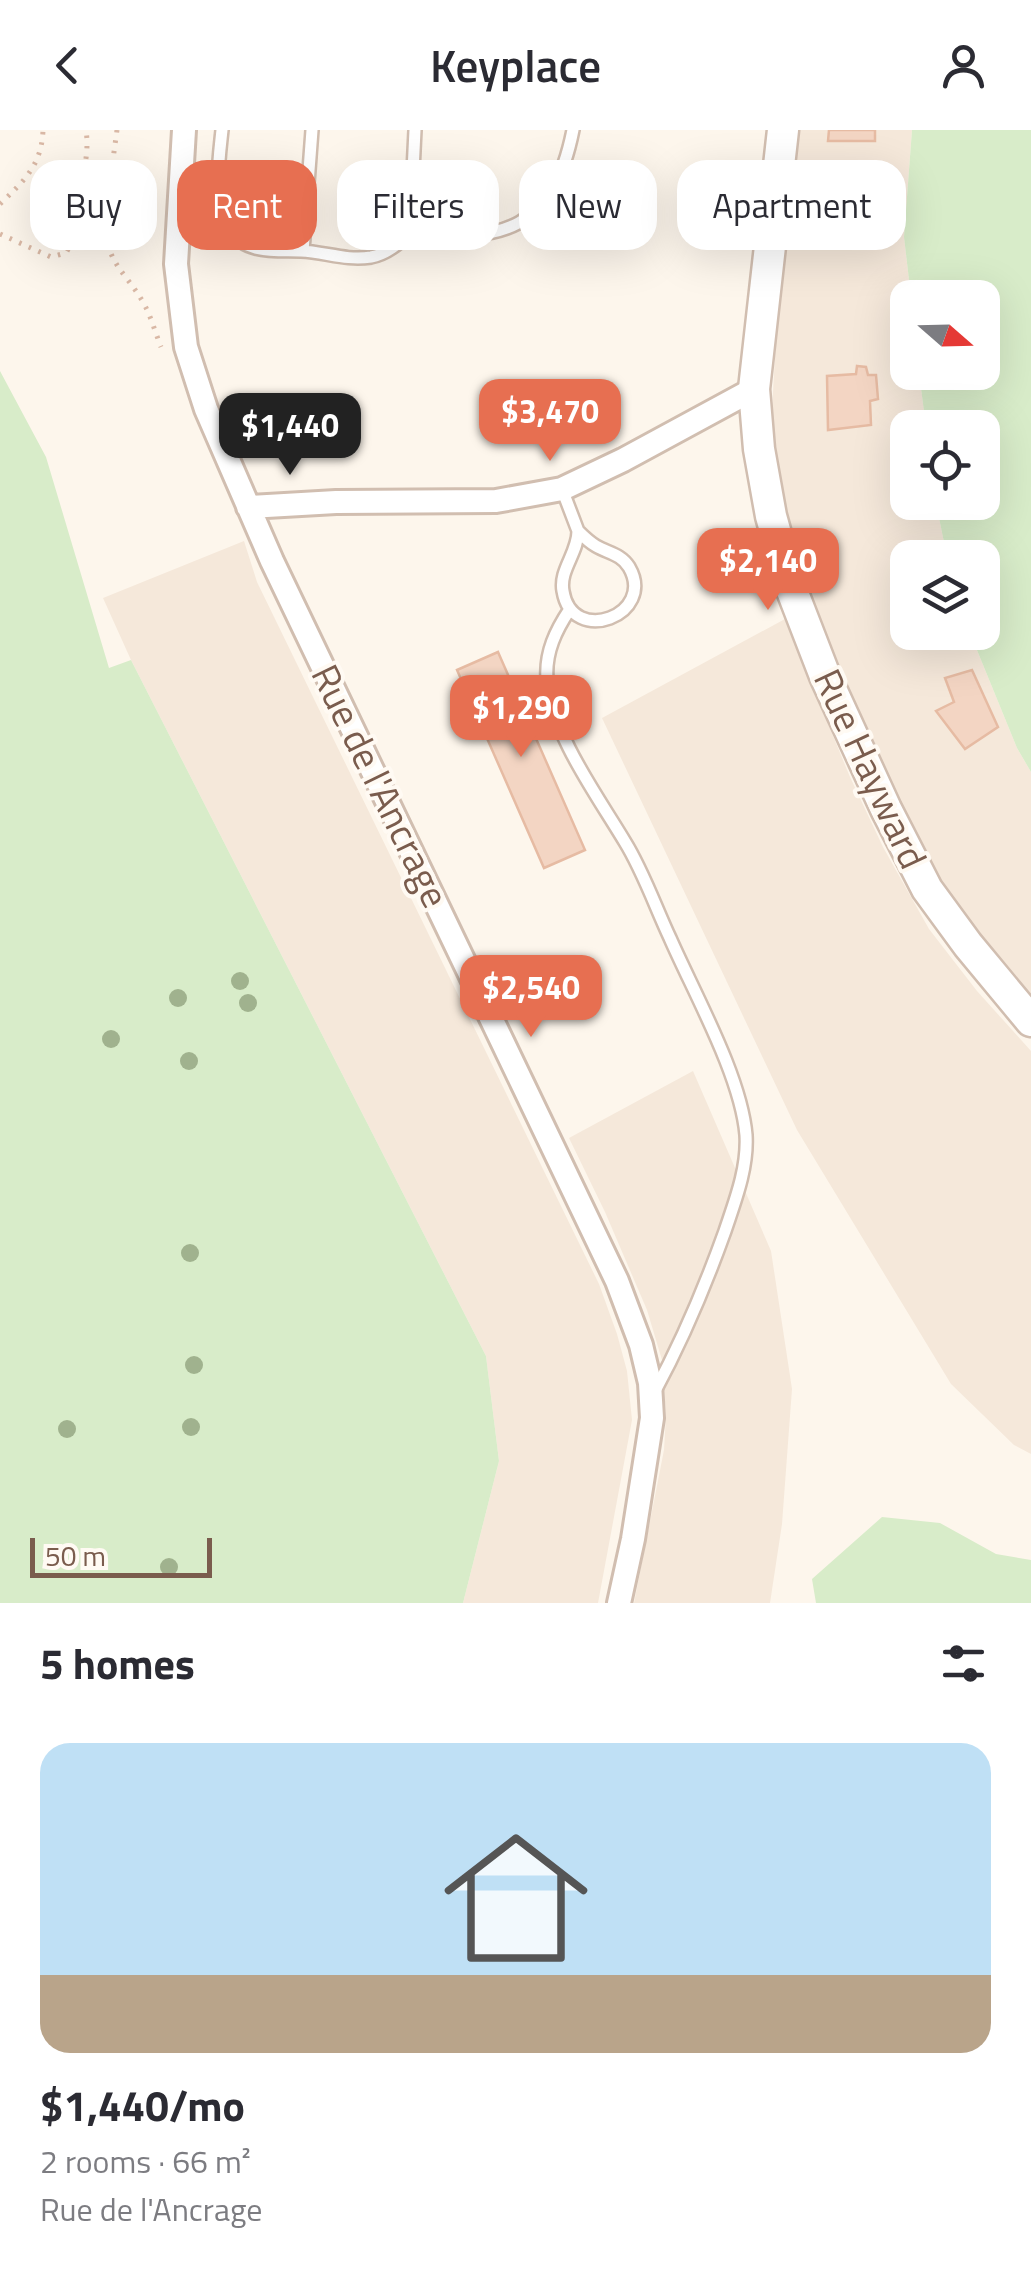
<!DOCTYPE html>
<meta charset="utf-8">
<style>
:root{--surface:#fff;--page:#f2f2f3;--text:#2b2b33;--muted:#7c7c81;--accent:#e76f51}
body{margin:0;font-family:"Titillium Web",sans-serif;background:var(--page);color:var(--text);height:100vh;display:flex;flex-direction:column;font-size:38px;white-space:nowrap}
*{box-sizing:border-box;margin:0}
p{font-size:32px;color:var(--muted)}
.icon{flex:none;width:55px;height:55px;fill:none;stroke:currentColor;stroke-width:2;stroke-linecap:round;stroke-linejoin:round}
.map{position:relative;height:1473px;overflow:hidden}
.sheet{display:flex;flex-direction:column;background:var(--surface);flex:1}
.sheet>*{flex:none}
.hud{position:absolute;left:30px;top:30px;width:972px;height:90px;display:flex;gap:20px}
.needle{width:65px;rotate:110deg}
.controls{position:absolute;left:890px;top:150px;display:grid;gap:20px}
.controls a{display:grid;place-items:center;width:110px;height:110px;border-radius:20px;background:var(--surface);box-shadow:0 10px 40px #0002;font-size:50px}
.scale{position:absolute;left:30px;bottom:25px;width:182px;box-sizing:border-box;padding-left:10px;border:5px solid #7a5c4d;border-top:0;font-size:28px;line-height:35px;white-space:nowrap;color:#7a5c4d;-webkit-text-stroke:8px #fffaf3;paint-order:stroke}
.price{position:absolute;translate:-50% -85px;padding:0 22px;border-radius:20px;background:var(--accent);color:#fff;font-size:32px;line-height:65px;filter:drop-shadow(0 2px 5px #0008)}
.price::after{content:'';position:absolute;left:50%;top:60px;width:30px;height:22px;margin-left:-15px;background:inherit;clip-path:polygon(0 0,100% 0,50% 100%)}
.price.on{background:#222;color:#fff}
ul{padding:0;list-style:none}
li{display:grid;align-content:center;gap:20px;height:530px;padding:0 40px}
li span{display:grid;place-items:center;height:310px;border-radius:30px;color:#555}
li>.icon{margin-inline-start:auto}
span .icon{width:180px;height:180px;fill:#fffc;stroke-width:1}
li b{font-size:42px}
h2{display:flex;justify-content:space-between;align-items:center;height:120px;padding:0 40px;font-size:42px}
.tag{padding:0 35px;border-radius:30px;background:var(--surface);box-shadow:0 10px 40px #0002;font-size:35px;line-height:90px}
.tag.on{background:var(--accent);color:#fff}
header{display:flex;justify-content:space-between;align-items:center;height:130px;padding:0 40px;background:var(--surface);font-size:45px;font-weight:600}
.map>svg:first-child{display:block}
.residential{fill:#f5e8da}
.green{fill:#d8ecc9}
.building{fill:#f3d5c3;stroke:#e6bba3;stroke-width:2.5}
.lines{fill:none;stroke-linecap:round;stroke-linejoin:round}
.service-casing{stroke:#d1beb0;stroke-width:16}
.minor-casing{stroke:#d1beb0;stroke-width:28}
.tertiary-casing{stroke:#d1beb0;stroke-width:35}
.path{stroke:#d9b8a5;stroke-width:5;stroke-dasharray:2.5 8;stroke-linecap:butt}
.service{stroke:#fff;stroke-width:11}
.minor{stroke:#fff;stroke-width:22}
.tertiary{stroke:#fff;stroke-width:30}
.tree{fill:#a0b28e}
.labels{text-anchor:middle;stroke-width:8;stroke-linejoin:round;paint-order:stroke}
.street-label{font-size:38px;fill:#7a5c4d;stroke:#fffaf3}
</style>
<header><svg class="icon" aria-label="back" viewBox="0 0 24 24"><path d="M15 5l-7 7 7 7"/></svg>Keyplace<svg class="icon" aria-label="person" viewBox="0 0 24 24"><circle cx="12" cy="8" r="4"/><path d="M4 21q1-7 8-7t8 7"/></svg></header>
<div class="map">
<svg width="1031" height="1473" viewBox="0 0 1031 1473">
<rect width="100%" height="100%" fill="#fdf6ec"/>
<path class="residential" d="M797 0H912L904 107 911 167 908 168V242L919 243 926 297 908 298V372L936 373 947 427 908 428V502L970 503 1017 618 1031 642V871L986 819 934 744 913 705 816 485 783 380 772 280 776 208Z
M244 411 257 452 599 1154 617 1204 627 1241 632 1290 598 1473H463L499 1331 486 1226 131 530 103 468Z
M785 489 850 647 883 717 929 799 977 861 1031 921V1324L1014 1315 951 1254 797 1000 602 588Z
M693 941 771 1121 792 1259 782 1394 770 1473H634L664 1320 666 1285 662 1230 647 1180 605 1082 569 1008Z"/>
<path class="green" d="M912 0H1031V642L1017 618 970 503 982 502V428L947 427 936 373 982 372V298L926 297 919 243 982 242V168L911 167 904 107Z
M0 241 46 327 109 538 131 530 486 1226 499 1331 463 1473H0Z
M882 1387 940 1393 996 1424 1031 1430V1473H816L812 1449Z"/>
<path class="building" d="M829 0H875V11H828Z
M857 236 866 237 868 245H876L878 269 870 271 871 295 828 300 827 246 856 244Z
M498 522 585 720 544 738 457 540Z
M972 540 998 597 965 619 936 581 954 572 945 548Z"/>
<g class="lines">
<defs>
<path id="service" d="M222 0C219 29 212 73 230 100 246 125 276 120 301 121 325 122 346 131 371 127 387 124 398 114 410 103 503 113 553 100 573 0
M410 103 415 0
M303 121 312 0
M562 359 578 401
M578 401C584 407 589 412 596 416 608 423 621 424 629 437 657 485 572 517 563 461 559 440 578 423 578 401Z
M570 479C556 500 545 522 547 549 552 605 597 665 625 712 643 741 655 776 670 808 694 863 741 946 746 1005 748 1038 735 1071 725 1101 705 1157 683 1209 655 1261"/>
<path id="minor" d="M184 0 176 134 186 217 206 279 272 431 617 1151 641 1215 650 1253 652 1288 633 1409 619 1473
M248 377 336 372 496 371 562 359 623 330 754 259"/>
<path id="tertiary" d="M783 0 754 259 759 319 771 386 791 458 825 546 886 679 927 759 968 815 1031 891"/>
</defs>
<use href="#service" class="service-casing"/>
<use href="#minor" class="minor-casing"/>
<use href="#tertiary" class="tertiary-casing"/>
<path class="path" d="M117 0 104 95C109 136 124 140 143 172 151 186 155 202 161 217
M58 61 72 58 80 52
M37 79a17 17 0 1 1 34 0a17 17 0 1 1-34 0Z
M0 74C23 52 42 35 43 0
M55 97 67 106 69 115
M0 104 51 127 66 123C75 108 74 90 77 74 81 48 90 27 86 0"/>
<use href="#service" class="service"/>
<use href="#minor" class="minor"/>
<use href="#tertiary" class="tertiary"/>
</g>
<g class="tree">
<circle cx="240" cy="851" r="9"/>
<circle cx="178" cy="868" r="9"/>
<circle cx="248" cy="873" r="9"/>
<circle cx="111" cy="909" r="9"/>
<circle cx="189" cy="931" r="9"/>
<circle cx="190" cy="1123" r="9"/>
<circle cx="194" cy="1235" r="9"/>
<circle cx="191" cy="1297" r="9"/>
<circle cx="67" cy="1299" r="9"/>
<circle cx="169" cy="1437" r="9"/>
</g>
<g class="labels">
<g class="street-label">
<text transform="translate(870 639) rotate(65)" y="13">Rue Hayward</text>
<text transform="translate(380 656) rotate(64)" y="13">Rue de l'Ancrage</text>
</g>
</g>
</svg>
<div class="controls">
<a><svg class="needle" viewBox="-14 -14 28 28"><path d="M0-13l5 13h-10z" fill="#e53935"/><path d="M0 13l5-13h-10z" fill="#7c7c81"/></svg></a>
<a><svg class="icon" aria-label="locate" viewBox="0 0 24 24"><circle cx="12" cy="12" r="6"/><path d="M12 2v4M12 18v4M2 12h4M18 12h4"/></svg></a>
<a><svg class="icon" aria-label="layers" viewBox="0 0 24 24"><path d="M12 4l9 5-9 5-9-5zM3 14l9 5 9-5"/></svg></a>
</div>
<div class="scale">50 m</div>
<b class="price" style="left:550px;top:334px">$3,470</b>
<b class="price on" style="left:290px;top:348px">$1,440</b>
<b class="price" style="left:768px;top:483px">$2,140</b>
<b class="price" style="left:521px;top:630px">$1,290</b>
<b class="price" style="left:531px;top:910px">$2,540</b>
<div class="hud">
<a class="tag">Buy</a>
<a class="tag on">Rent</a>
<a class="tag">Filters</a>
<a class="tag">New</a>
<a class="tag">Apartment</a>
</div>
</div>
<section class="sheet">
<h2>5 homes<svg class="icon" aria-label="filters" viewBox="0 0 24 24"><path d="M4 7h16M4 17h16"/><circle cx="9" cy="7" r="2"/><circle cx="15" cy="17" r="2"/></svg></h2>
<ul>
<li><span style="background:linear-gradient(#bfe0f5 75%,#b9a48a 0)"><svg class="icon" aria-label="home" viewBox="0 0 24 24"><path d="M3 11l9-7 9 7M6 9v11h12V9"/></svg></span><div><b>$1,440/mo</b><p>2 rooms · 66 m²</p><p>Rue de l'Ancrage</p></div></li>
</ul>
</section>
